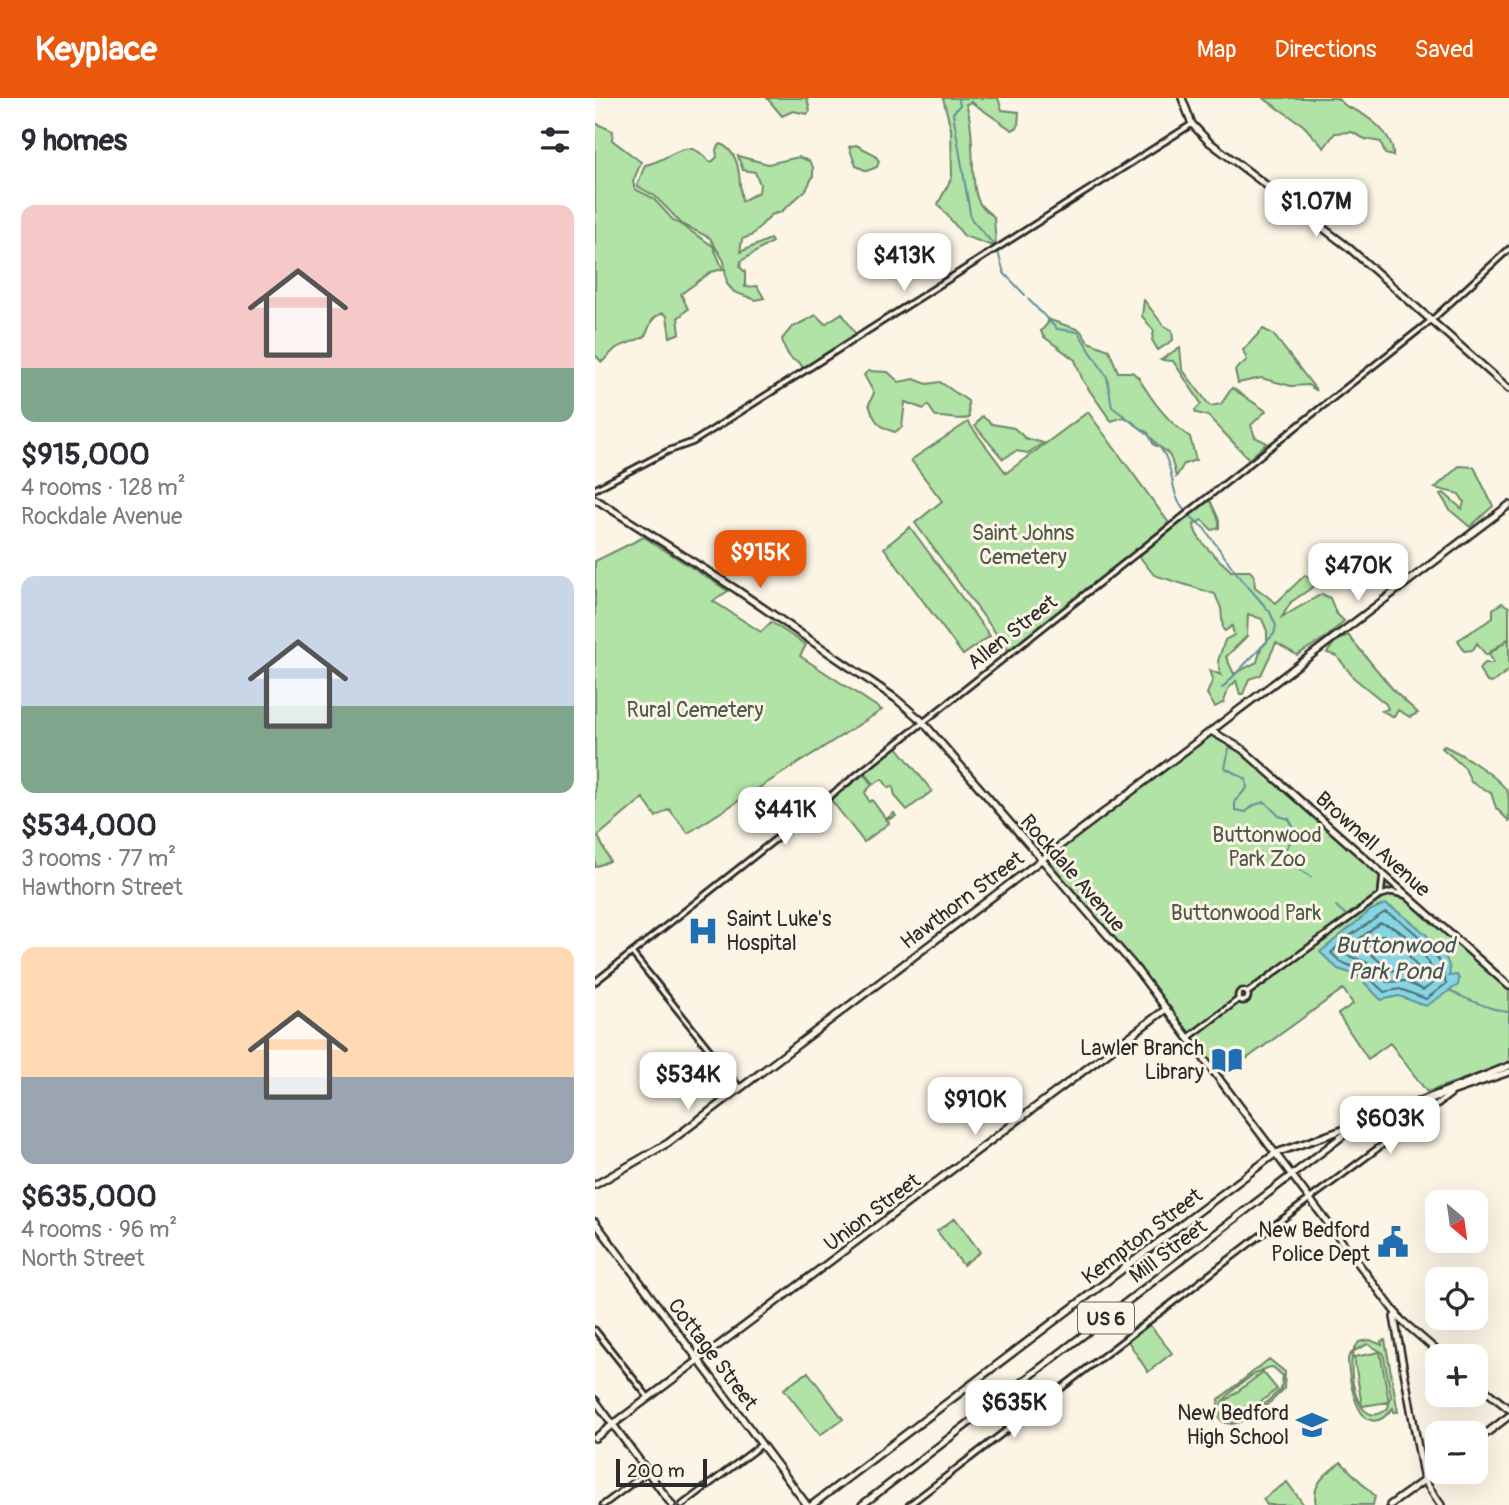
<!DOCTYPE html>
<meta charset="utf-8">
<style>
:root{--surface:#fff;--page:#f2f2f3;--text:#2b2b33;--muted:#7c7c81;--accent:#ea580c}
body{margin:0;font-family:Pangolin,sans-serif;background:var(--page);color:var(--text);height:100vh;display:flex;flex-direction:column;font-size:26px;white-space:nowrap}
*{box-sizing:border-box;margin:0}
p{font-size:23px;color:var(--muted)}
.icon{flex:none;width:38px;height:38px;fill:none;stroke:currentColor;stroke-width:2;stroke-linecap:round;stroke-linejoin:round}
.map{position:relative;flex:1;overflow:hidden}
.sheet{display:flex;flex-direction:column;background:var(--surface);width:595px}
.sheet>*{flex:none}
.needle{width:46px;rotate:151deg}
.controls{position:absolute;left:830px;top:1092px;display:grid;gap:14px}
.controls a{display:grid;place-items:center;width:63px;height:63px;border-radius:14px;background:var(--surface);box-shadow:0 7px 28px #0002;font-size:35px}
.scale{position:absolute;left:21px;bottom:18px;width:91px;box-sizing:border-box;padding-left:7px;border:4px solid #2b2b2b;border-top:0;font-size:19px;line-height:24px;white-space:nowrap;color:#2b2b2b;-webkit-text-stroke:5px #fcf5e5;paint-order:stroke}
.price{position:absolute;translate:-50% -60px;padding:0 16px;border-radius:14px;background:#fff;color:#222;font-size:23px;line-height:46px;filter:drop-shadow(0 2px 4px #0008)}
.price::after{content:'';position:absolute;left:50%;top:42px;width:21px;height:16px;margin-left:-10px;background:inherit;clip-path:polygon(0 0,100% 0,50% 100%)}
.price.current{background:var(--accent);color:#fff}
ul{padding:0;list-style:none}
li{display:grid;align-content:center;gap:14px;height:371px;padding:0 21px}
li span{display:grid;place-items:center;height:217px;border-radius:14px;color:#555}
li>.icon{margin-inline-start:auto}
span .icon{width:126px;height:126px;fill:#fffc;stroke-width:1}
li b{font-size:30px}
h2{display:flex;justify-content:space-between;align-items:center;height:84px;padding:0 21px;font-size:30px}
header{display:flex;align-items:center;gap:42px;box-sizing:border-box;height:98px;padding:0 35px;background:var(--accent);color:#fff}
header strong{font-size:33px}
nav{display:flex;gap:38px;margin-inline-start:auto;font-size:24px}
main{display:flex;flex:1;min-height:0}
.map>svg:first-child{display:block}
.green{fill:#b0e3a5;stroke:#6e8768;stroke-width:2;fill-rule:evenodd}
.water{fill:#86d5e3;stroke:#629199;stroke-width:2}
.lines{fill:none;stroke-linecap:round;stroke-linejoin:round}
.shore{stroke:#4f6f75;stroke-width:2}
.stream{stroke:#629199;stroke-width:2}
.minor-casing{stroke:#2b2b2b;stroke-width:9}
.major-casing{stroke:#2b2b2b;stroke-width:10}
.minor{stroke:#fcf5e5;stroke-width:3.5}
.major{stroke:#fcf5e5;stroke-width:5}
.labels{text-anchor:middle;stroke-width:6;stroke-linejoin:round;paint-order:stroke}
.shield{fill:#fcf5e5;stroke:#6a6863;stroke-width:2}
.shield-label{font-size:19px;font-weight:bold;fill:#2b2b2b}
.park-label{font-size:21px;fill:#4c594a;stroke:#fcf5e5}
.street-label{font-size:21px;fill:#2b2b2b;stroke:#fcf5e5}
.poi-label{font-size:21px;fill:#2b2b2b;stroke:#fcf5e5;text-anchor:end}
.water-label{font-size:23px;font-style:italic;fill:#425659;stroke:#fcf5e5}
</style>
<header>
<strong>Keyplace</strong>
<nav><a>Map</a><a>Directions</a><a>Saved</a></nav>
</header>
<main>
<section class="sheet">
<h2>9 homes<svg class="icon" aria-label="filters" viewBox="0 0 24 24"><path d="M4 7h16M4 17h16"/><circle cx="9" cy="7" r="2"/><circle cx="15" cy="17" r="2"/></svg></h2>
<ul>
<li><span style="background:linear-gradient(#f6c9c9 75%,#7fa58c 0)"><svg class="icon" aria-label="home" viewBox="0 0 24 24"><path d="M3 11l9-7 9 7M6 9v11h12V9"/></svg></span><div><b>$915,000</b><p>4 rooms · 128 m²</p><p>Rockdale Avenue</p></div></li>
<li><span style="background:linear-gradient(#c9d6e8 60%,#7fa58c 0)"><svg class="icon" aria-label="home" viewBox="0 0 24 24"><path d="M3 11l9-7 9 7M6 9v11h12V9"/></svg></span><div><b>$534,000</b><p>3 rooms · 77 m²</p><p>Hawthorn Street</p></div></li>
<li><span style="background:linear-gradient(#ffd9b3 60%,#9aa5b1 0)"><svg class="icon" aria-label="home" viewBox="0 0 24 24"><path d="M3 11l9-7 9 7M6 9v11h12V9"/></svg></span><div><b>$635,000</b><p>4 rooms · 96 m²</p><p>North Street</p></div></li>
</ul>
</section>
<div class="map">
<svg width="914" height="1407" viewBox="0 0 914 1407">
<rect width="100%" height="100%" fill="#fcf5e5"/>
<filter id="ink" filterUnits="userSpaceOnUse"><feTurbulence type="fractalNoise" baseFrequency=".0143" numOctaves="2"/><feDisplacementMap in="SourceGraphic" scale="14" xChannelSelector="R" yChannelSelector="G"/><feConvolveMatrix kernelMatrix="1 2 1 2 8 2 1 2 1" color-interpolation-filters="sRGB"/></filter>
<g filter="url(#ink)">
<path class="green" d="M172 0H212L215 13 212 16 198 13 187 18Z
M348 0H403L407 12 424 14 423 29 417 32 376 4 371 6C381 33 374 86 384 104 387 111 394 114 399 119L401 149 369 138 343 106 357 79 356 31Z
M668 0C687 0 723 0 740 0 745 1 748 7 753 9 771 16 800 36 798 58L790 56 786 44 770 41 757 34 740 35 729 50 708 27Z
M0 25 18 33 17 42 46 64 38 84 40 91 58 100 77 121 118 148 128 171 116 174 86 196 93 211 83 220 85 235 75 239 72 218 68 215C53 220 57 228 49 239L21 250 7 264 0 257Z
M126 46C148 57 143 82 147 103L164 94 165 86 160 74 148 72 143 58 173 66 204 59 214 63 218 69V78L211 92 186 114 176 117 156 138 147 141 145 154 175 141 177 144 146 163 145 169 150 174V189L162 188 169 200 161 202 139 194 132 186 129 163 115 140 87 126 60 98 42 88 50 67C77 63 91 34 114 64L118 63 122 59 121 51Z
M261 47 279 56 284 63 282 69 272 73 261 68 254 49Z
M549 202 568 227 577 232 578 242 563 252 557 242 559 233 547 218Z
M247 215 261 237 208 270 204 264C194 263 189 250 187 241L196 230 221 217 230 226Z
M452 221 485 232 493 244 514 252 523 274H537L543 279C558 304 572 323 595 339L601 362 589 366 581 379C577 362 576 352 559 347L553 335 529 319 516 323 488 283 480 262 448 238 446 233 453 225Z
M668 231 678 236 722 293 713 287 696 288 666 280 643 285 640 272 652 262 648 252Z
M585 249 587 271 615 308 626 306 637 290 671 313 656 327 660 339 672 345 654 361 613 318 601 315 600 312 606 306 604 302 578 263 566 262Z
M273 273 293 274 304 284 319 281 332 286 345 284 373 303 374 320C362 323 353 318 341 319L333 307 329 311 310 304 307 329 300 334C284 330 278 321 274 306L279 295 269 277Z
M493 314 574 425 414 553 320 425 347 403 316 362 373 324 411 375Z
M387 318 397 326 419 330 430 340 448 345 433 355 421 353 408 361 380 328Z
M864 368 879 369 898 408 875 429 855 412 845 396 849 395 867 411 869 404 864 396 840 390Z
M615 402 624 422V430L617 432 607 422 599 426C599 442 624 461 636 473H655L659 478 660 489 681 505 710 477 721 487 696 504 687 519 727 496 735 500 741 515 749 523 733 538 702 557 681 545 666 577 654 581 648 596H645L641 583 633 591 629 604 620 609 612 596 618 581 615 572 626 577 623 563 630 542 639 537 637 528 630 533 628 531 626 510 620 496 559 477 544 458ZM653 516 667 521 672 533V544L666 550 662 564 639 576 631 559 652 538Z
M315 429 395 538 368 557 289 450Z
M49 439 133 493 118 503 166 534 176 524 211 547 205 558 287 612 93 735 74 711 61 719 48 700 3 738 15 763 0 769V463Z
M907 505 914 509V540L891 557 882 545 878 552 869 553 863 542 898 520V511Z
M753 537 800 594 823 615 815 619 803 612 799 619 787 613 793 611 791 606 759 580 742 558 732 555 739 545Z
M914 541V572L897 585 892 584 884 571 890 565H899L894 556Z
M615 637 650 657 914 891V965L832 994 795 945 773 961 743 916 758 906 748 891 626 979 538 863 451 762Z
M849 648C864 654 907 681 913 695 914 702 914 715 914 723L901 710 896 695 876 684 870 670 847 650Z
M302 649 337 693 312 712 300 698 298 688 294 690 287 681 279 686 270 675Z
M269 676 277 687 270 694 274 704 277 702 291 721 299 715 301 718 292 722 294 725 269 744 236 702Z
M360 1120 385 1154 368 1167 342 1133Z
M550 1221 577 1255 553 1274 529 1237Z
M790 1242 803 1314H799L798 1310C765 1351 753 1282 753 1260L764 1244 775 1242 787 1247 786 1243ZM773 1246 788 1255 796 1298 793 1310C762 1338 751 1269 759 1253Z
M785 1254 794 1304 767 1308 759 1259Z
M674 1261 690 1274 689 1291C675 1305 635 1345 621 1315L624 1301ZM678 1269 688 1278 686 1291C672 1303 636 1342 624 1313 625 1299 664 1269 678 1269Z
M213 1274 248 1321 225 1337 189 1291Z
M668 1274 682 1291 642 1322 629 1304Z
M746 1364 780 1398 778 1407H721C716 1385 731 1376 746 1364Z
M692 1384 709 1407H672L668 1401Z"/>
<path class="water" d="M790 806C808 815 862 856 854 878L862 877 864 881 863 887 831 908 804 898 786 902 762 877 743 871 725 854 776 812Z"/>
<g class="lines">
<path class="shore" d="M790 814 807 824 827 841 847 867 851 886 831 901 805 891 789 894 766 872 746 864 736 855 750 841Z
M785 825C808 828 841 863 839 885L828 892 809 883 792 884 771 864 751 857V851Z
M788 837C804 841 814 859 824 871L823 875 794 872 773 853V848Z"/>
<path class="stream" d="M363 0 365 7 358 15 376 121 400 148
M403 154 409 175 430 197
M433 201 462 231 483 234 512 279 517 309C536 324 563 339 572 362 579 380 577 399 590 413
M595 418 609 430 643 477 675 514 681 528 679 536 627 590
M634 651 630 670 651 681 652 690 640 703V712L651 714 659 707 670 704 684 718 694 721 702 736 688 754 693 763 716 779
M741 808 751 817
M854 892C865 899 903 914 914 914
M914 924V935"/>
<defs>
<path id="minor" d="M0 391 73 353 98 344 597 26
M786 797 788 778
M37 855 145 990
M0 884 839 220 914 151
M643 898a5 5 0 1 1 10 0a5 5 0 1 1-10 0Z
M652 895 786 797 797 794 810 797
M593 940 644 901
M0 1232 53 1299
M8 1407 52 1374
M87 1407 166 1347
M314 1407 658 1143 856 996"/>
<path id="major" d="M587 0 597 26 613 43 753 149 914 291
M0 401 142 492 300 600 326 622 539 868 806 1222 848 1258
M616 633 647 651 914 888
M818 1006 914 968
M0 1087 73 1045 914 407
M0 1124 212 1407
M802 1216 799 1219 829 1382 846 1407
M880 1284 914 1311
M0 1302 77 1407
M0 1340 571 911
M880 1344 914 1318
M217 1407 681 1055 914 974
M267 1407 758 1030
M795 1407 842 1373"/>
</defs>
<use href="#minor" class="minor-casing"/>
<use href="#major" class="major-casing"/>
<use href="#minor" class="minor"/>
<use href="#major" class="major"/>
</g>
</g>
<defs>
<symbol id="hospital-bare" viewBox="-9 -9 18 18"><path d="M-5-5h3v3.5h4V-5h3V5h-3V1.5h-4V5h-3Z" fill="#1f6fb2" stroke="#fcf5e5" stroke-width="2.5" paint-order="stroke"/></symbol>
<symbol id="library-bare" viewBox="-9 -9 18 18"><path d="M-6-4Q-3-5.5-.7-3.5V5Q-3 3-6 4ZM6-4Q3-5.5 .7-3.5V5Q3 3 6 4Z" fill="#1f6fb2" stroke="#fcf5e5" stroke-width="2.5" paint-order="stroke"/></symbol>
<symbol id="civic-bare" viewBox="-9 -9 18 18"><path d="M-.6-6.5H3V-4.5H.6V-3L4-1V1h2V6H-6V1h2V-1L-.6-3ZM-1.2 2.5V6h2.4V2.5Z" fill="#1f6fb2" stroke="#fcf5e5" stroke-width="2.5" paint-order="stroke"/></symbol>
<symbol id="school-bare" viewBox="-9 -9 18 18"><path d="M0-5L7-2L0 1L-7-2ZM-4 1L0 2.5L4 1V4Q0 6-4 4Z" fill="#1f6fb2" stroke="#fcf5e5" stroke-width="2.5" paint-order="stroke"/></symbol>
</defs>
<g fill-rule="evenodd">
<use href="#hospital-bare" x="86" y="811" width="44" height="44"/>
<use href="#library-bare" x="610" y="940" width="44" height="44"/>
<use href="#civic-bare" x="776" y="1122" width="44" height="44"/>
<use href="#school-bare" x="695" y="1305" width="44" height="44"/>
</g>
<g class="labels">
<rect class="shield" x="483" y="1204.5" width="56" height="31" rx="5"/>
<g class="shield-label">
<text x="511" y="1227">US 6</text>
</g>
<g class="park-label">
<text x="428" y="442">Saint Johns<tspan x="428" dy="24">Cemetery</tspan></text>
<text x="100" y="619">Rural Cemetery</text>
<text x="672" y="744">Buttonwood<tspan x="672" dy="24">Park Zoo</tspan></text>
<text x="651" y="822">Buttonwood Park</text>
</g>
<g class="street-label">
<text transform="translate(417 534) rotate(-38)" y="7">Allen Street</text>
<text transform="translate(778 746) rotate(42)" y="7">Brownell Avenue</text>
<text transform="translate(478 775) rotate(49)" y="7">Rockdale Avenue</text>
<text transform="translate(367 802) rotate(-37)" y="7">Hawthorn Street</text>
<text transform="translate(277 1114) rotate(-37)" y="7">Union Street</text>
<text transform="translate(547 1138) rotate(-37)" y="7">Kempton Street</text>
<text transform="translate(573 1153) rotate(-37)" y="7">Mill Street</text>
<text transform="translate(118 1256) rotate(53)" y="7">Cottage Street</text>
</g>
<g class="poi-label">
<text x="131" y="828" text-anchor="start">Saint Luke's<tspan x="131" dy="24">Hospital</tspan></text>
<text x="609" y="957">Lawler Branch<tspan x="609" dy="24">Library</tspan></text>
<text x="775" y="1139">New Bedford<tspan x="775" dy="24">Police Dept</tspan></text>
<text x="694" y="1322">New Bedford<tspan x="694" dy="24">High School</tspan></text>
</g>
<g class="water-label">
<text x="800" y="855">Buttonwood<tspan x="800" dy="26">Park Pond</tspan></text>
</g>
</g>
</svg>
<div class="controls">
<a><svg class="needle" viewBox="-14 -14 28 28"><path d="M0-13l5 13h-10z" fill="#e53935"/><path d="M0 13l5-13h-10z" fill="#7c7c81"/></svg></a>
<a><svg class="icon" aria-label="locate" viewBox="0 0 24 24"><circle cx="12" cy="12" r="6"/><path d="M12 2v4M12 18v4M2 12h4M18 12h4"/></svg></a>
<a>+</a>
<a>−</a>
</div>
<div class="scale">200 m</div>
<b class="price" style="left:721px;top:141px">$1.07M</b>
<b class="price" style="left:309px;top:195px">$413K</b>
<b class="price current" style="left:165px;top:492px">$915K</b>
<b class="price" style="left:763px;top:505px">$470K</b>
<b class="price" style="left:190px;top:749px">$441K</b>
<b class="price" style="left:93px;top:1014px">$534K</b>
<b class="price" style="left:380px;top:1039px">$910K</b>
<b class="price" style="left:795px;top:1058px">$603K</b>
<b class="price" style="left:419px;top:1342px">$635K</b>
</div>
</main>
